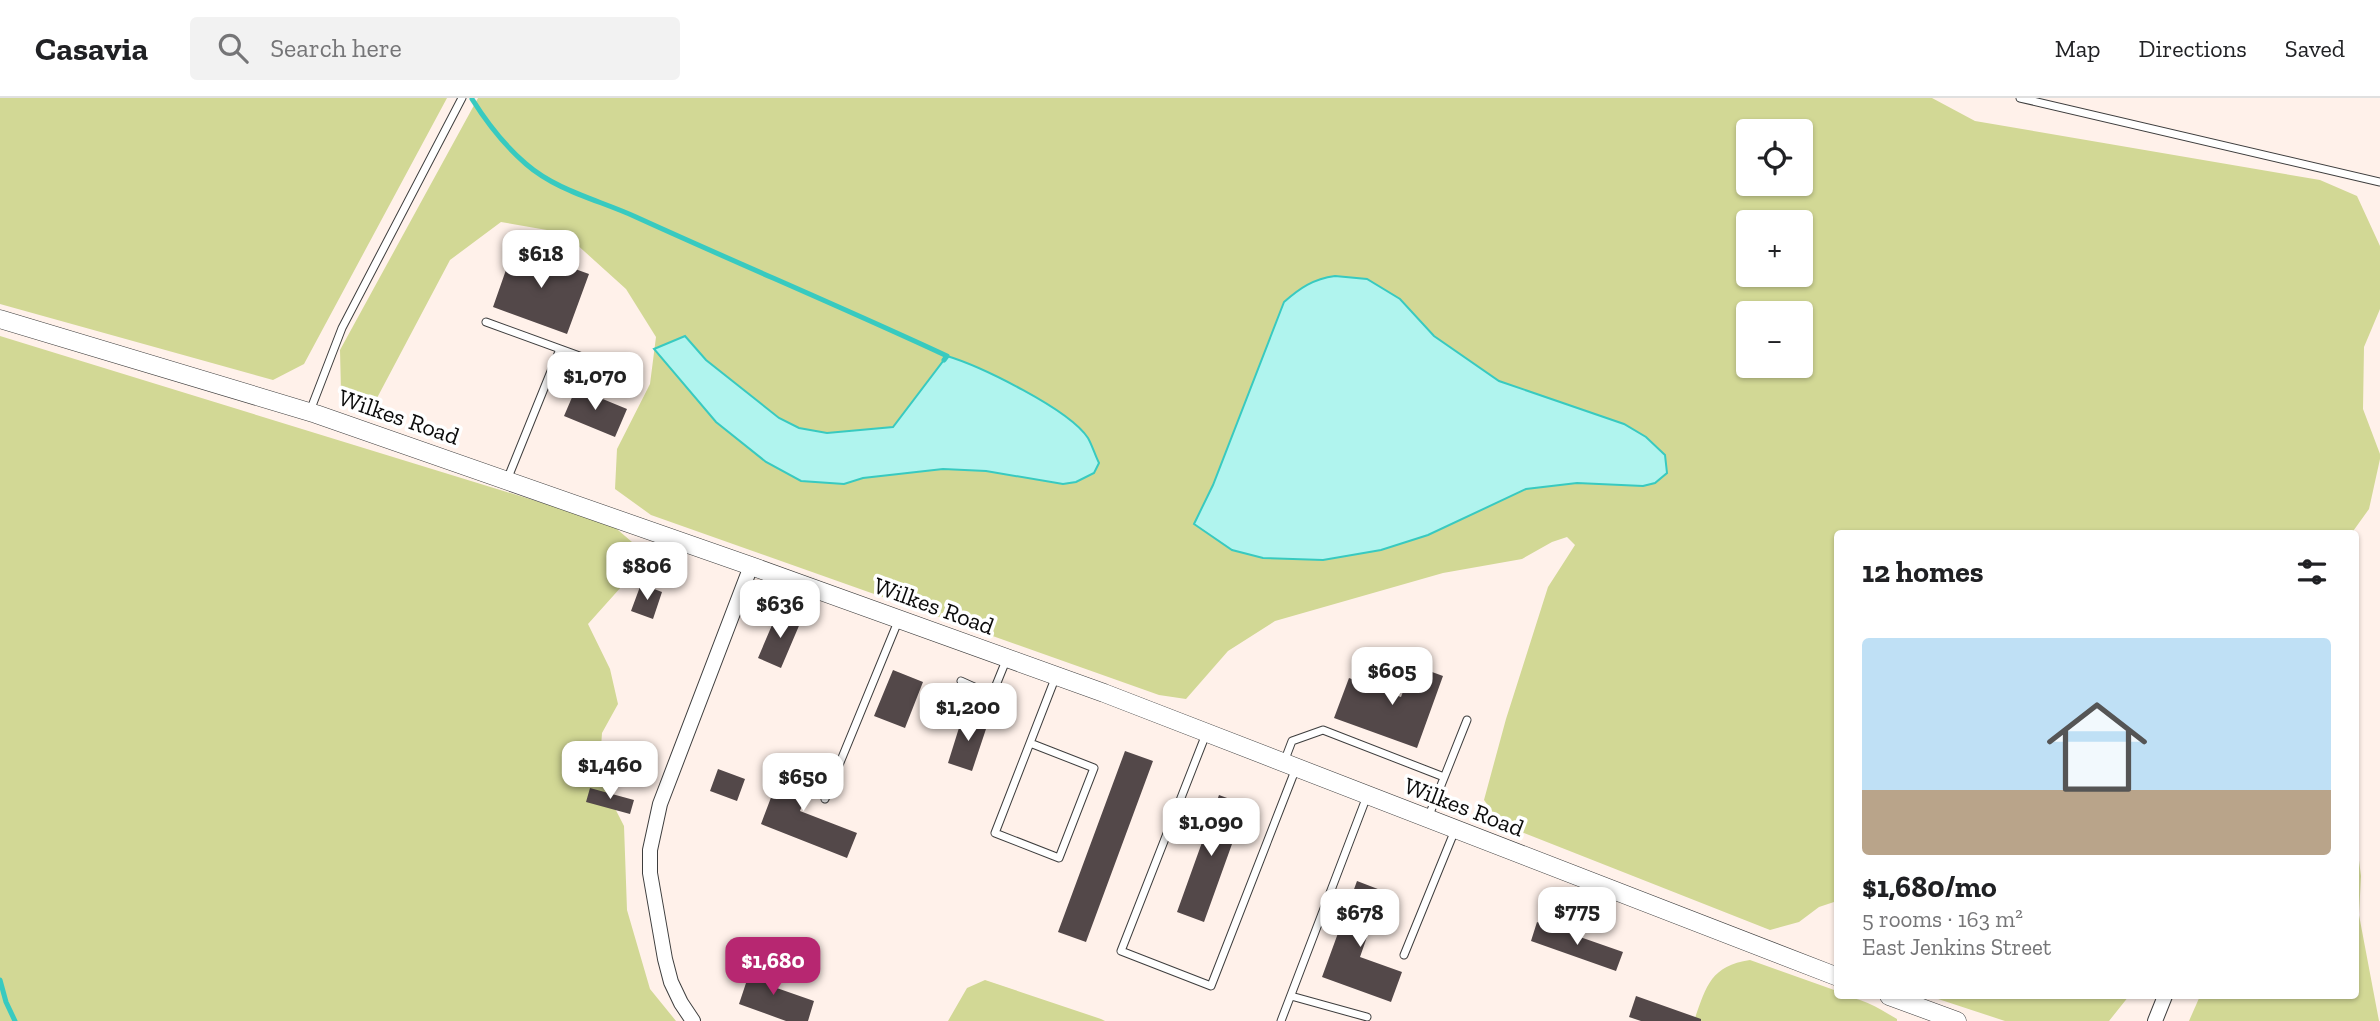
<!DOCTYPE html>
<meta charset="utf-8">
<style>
:root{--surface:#fff;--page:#f2f2f2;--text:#202124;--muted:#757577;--line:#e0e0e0;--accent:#b72771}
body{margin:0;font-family:"Zilla Slab",serif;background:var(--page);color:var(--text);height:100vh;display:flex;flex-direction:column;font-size:26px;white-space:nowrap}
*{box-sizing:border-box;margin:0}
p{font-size:23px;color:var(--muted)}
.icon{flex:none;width:38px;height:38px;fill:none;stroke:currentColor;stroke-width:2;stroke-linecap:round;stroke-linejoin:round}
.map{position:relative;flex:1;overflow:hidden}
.sheet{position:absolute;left:1834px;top:432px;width:525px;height:469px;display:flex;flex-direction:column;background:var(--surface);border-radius:7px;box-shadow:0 2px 5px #0004}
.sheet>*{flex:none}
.buttons{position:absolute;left:1736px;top:21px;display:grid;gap:14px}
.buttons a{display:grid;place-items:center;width:77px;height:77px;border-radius:7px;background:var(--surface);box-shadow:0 2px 5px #0004;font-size:35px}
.price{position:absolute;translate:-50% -60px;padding:0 16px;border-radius:14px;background:#fff;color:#222;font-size:23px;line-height:46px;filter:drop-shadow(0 2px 4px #0008)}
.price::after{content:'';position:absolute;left:50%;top:42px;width:21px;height:16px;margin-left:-10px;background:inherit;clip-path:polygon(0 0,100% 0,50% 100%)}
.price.on{background:var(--accent);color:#fff}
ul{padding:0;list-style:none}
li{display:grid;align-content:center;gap:14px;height:371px;padding:0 28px}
li span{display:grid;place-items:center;height:217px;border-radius:7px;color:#555}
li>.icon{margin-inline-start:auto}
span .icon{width:126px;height:126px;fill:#fffc;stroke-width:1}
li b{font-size:30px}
h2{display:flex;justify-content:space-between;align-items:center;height:84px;padding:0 28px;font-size:30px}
header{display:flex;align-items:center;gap:42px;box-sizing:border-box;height:98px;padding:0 35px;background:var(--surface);border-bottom:2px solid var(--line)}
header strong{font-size:33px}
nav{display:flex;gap:38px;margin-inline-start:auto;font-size:24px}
.search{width:490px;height:63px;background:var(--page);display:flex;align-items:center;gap:18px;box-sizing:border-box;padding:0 24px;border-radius:7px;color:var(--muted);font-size:26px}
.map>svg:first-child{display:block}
.forest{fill:#d2d895;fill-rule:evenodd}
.water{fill:#b0f4ee;stroke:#38cac0;stroke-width:2}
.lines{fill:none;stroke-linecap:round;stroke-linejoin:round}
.stream{stroke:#38cac0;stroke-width:5}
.building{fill:#534849}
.service-casing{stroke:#3e3e3e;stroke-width:9}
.minor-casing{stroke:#3e3e3e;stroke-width:16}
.tertiary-casing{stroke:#3e3e3e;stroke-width:19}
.service{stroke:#fff;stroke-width:7}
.minor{stroke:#fff;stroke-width:14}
.tertiary{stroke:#fff;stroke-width:18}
.labels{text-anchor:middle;stroke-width:7;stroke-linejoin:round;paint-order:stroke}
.street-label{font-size:24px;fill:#0b0b0b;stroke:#fff}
</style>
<header>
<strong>Casavia</strong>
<div class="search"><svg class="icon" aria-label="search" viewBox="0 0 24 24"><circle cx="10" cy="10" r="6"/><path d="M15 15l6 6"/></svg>Search here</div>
<nav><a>Map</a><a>Directions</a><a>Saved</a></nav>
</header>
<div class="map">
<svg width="2380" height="923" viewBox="0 0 2380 923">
<rect width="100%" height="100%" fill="#fff1ea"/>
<path class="forest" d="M0 0H447L304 266 273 282 0 206Z
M478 0H1932L1975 23 2320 82 2357 98 2380 148V211L2364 249 2363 311 2380 356V361L2369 411 2351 436H1838L1837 803 1819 809 1799 824 1770 832 1501 726 1484 702 1506 621 1548 489 1575 447 1567 439 1552 444 1522 461 1443 475 1275 523 1228 553 1186 601 1159 597 651 417 615 391 617 351 650 286 656 239 626 191 564 135 501 124 450 162 377 300 359 307 341 294 340 252ZM1748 33H1801V86H1748ZM1748 124H1801V177H1748ZM1748 215H1801V268H1748Z
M0 238 611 426 639 450V469L588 526 610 571 618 606 602 635 599 679 624 728 627 812 650 891 676 923H0Z
M2356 739 2361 778 2359 817 2379 923H2189L2200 898H2356Z
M1750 862 1837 893 1838 898C1860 898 1878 910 1897 921V923H1694C1706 889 1710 868 1750 862Z
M985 882 1101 921 1105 923H948L967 890Z
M1929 898H2129L2109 923H2005Z"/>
<path class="water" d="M1335 178 1367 181 1400 201 1434 238 1499 283 1624 326 1646 339 1665 357 1667 375 1655 385 1643 388 1577 385 1526 391 1428 437 1381 452 1323 462 1263 460 1232 452 1194 426 1213 387 1284 204C1300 190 1313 181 1335 178Z
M685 238 706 262 779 320 799 330 827 335 893 329 947 258C980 268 1069 311 1088 340 1092 347 1095 357 1099 365L1094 375 1076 384 1063 386 986 373 943 371 863 380 844 386 801 383 766 364 716 324 654 251Z"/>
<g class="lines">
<path class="stream" d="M472 1C487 25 504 47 526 66 557 93 599 102 636 119 739 166 844 210 947 258L944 262
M0 882 6 904 15 923"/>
</g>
<path class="building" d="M514 149 589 176 567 236 493 209Z
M576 290 627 311 615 339 564 318Z
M641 486 662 494 653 521 631 513Z
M778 513 801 523 781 570 758 560Z
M1413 567 1443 578 1417 650 1334 620 1349 580 1401 599Z
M893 572 923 584 905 630 874 618Z
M963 617 988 625 972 673 948 665Z
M1125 653 1153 663 1086 844 1058 834Z
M786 660 816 672 800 713 857 735 847 760 761 726Z
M718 671 745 681 737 703 710 693Z
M590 690 634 702 630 716 586 704Z
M1219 697 1246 707 1204 824 1177 814Z
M1357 783 1383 793 1360 859 1402 874 1391 904 1322 879Z
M1537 824 1623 854 1616 873 1531 843Z
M753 864 776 872 771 888 814 903 808 923H786L739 906Z
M1636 898 1701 921V923H1641L1629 919Z"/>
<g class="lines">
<defs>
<path id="service" d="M2020 0 2380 84
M486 224 629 276
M310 313 342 230 462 0
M507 382 560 251
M961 583 992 597 1007 560
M1206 636 1121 853 1211 888 1296 670
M1030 645 1094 670 1059 760 995 735 1056 578
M1284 664 1292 643 1323 632 1444 679
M825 701 899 521
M1428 720 1467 622
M1404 857 1455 732
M1291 898 1367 919
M1281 923 1367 698"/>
<path id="minor" d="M693 923 681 905 671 884 665 861 650 775V752L660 706 751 468
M2155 923 2165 898"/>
<path id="tertiary" d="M0 221 316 316 751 468 1104 595 1838 879
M1889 898 1957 923"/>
</defs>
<use href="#service" class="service-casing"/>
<use href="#minor" class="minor-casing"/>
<use href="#tertiary" class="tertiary-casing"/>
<use href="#service" class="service"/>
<use href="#minor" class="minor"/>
<use href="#tertiary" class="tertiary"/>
</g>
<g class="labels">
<g class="street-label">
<text transform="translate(399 319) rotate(19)" y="8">Wilkes Road</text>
<text transform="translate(934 508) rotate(20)" y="8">Wilkes Road</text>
<text transform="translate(1464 709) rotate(21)" y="8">Wilkes Road</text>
</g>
</g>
</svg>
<div class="buttons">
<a><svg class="icon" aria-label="locate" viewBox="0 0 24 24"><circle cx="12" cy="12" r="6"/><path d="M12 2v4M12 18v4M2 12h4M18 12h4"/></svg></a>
<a>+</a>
<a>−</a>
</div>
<b class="price" style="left:541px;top:192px">$618</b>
<b class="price" style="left:595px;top:314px">$1,070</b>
<b class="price" style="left:647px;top:504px">$806</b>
<b class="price" style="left:780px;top:542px">$636</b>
<b class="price" style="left:1392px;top:609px">$605</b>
<b class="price" style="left:968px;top:645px">$1,200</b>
<b class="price" style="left:610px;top:703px">$1,460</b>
<b class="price" style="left:803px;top:715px">$650</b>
<b class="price" style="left:1211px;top:760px">$1,090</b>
<b class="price" style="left:1577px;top:849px">$775</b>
<b class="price" style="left:1360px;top:851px">$678</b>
<b class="price on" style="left:773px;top:899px">$1,680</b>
<section class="sheet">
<h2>12 homes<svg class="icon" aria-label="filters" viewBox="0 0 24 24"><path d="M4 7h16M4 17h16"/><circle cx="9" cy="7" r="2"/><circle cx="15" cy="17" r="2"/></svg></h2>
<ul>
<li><span style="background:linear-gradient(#bfe0f5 70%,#b9a48a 0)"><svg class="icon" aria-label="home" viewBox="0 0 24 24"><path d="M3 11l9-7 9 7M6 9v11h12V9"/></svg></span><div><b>$1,680/mo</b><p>5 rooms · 163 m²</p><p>East Jenkins Street</p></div></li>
</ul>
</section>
</div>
